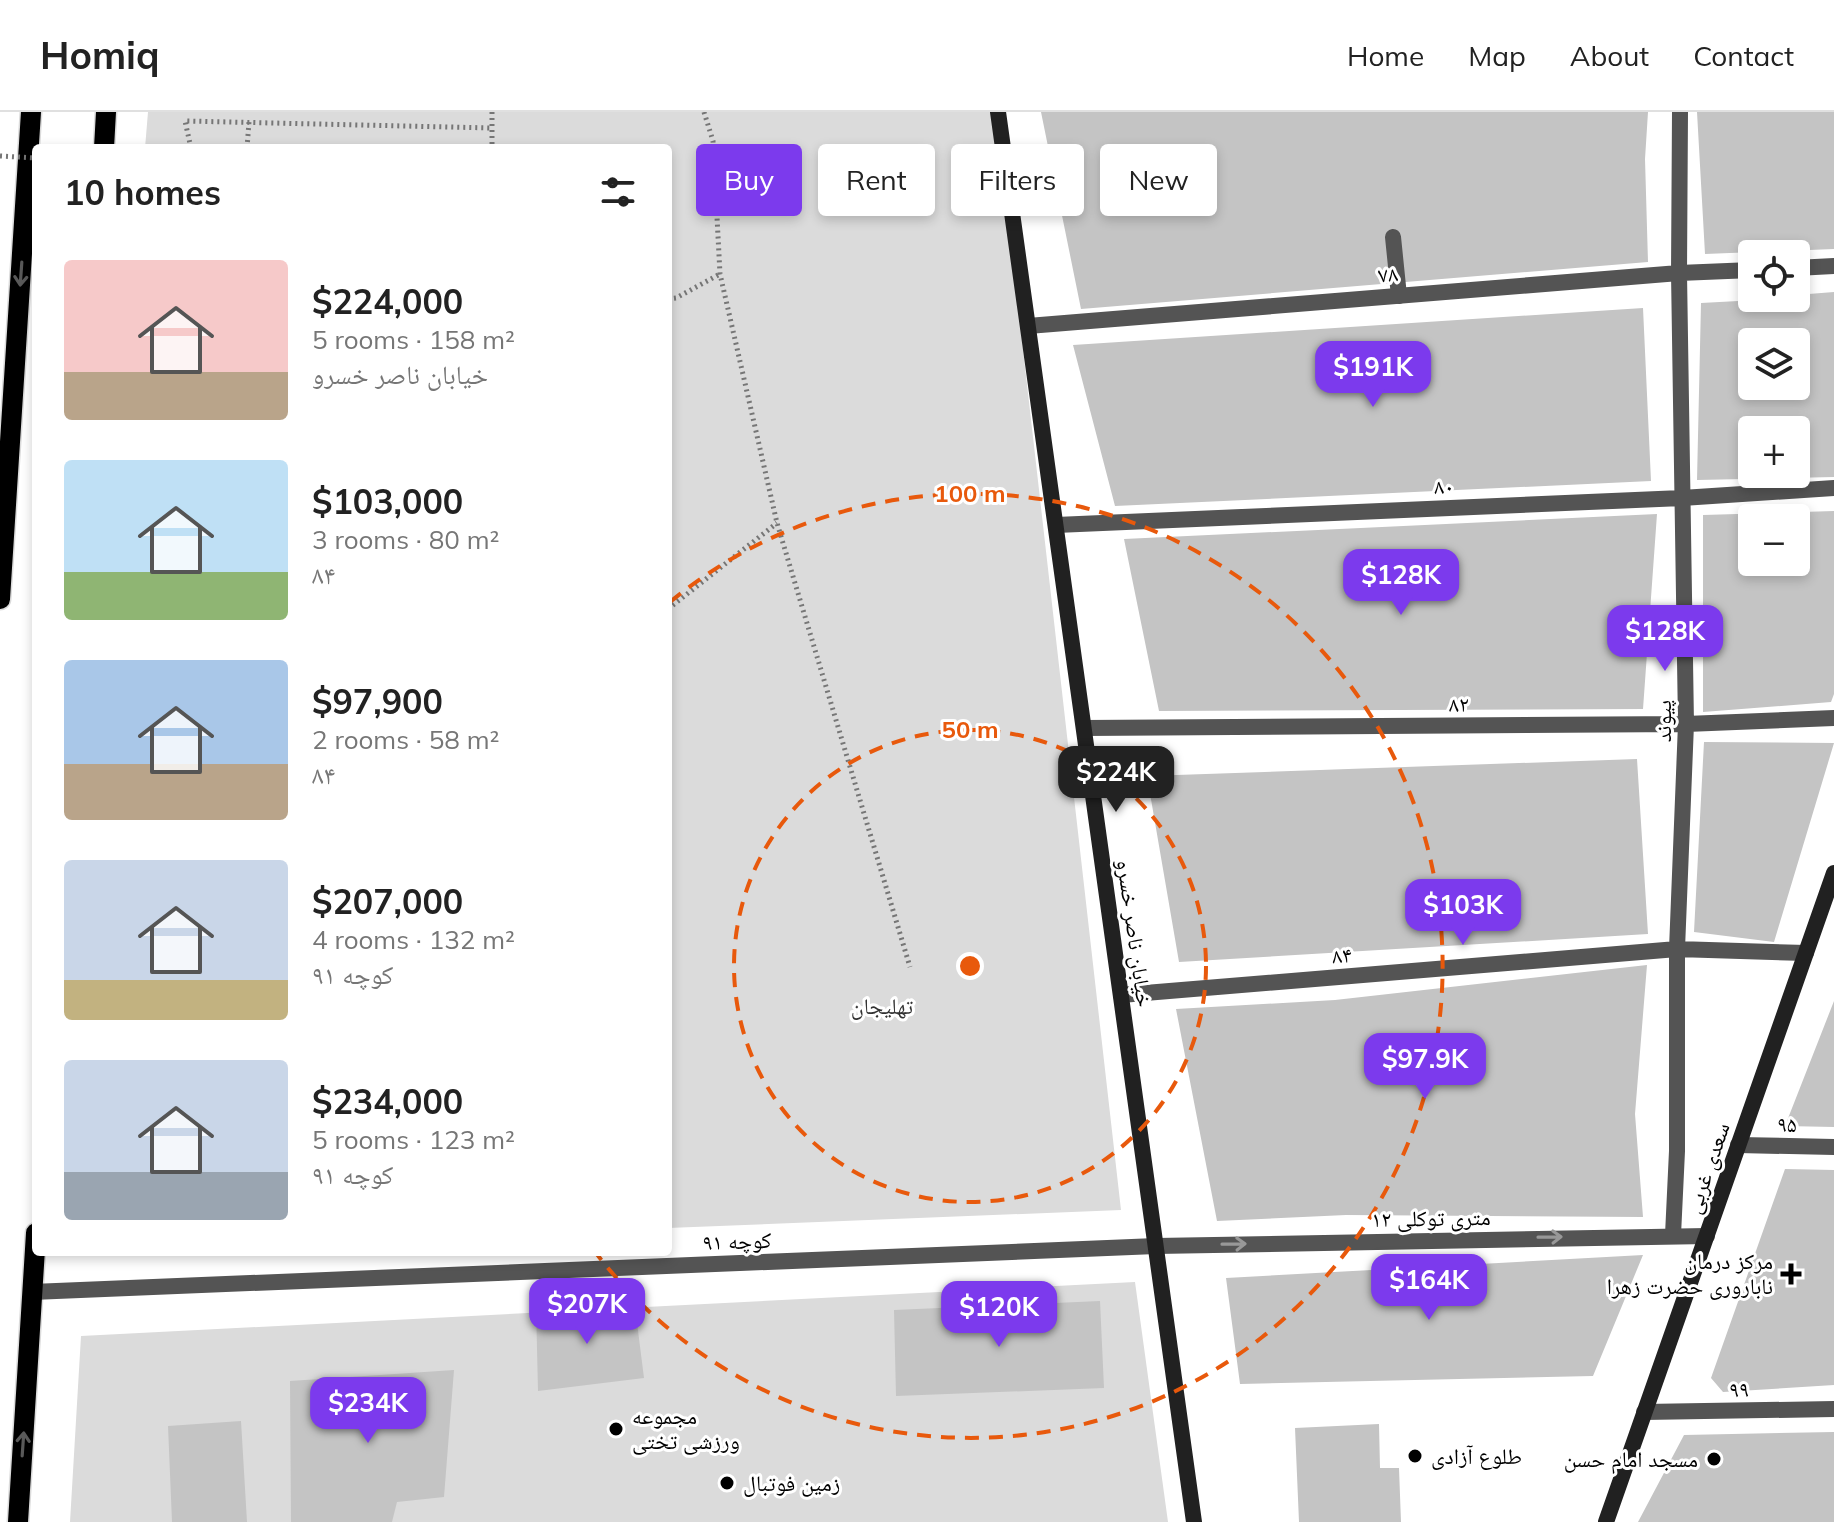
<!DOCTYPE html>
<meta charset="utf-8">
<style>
:root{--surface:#fff;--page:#f6f6f6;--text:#222;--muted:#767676;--line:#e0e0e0;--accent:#7c3aed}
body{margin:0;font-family:Mulish,"Noto Naskh Arabic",sans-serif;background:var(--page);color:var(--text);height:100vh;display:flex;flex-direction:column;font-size:30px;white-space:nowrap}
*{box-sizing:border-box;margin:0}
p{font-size:26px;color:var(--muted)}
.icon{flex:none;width:44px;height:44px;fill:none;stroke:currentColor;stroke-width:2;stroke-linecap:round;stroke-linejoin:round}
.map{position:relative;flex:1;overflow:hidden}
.details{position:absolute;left:32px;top:32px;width:640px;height:1112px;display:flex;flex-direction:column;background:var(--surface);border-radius:8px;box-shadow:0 4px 12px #0003}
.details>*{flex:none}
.banner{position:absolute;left:696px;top:32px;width:760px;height:72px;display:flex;gap:16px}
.buttons{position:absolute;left:1738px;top:128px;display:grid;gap:16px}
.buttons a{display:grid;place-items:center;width:72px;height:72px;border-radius:8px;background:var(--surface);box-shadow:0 4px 12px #0003;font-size:40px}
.price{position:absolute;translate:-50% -68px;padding:0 18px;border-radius:16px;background:var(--accent);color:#fff;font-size:26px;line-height:52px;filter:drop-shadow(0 2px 4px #0008)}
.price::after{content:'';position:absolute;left:50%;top:48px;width:24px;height:18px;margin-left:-12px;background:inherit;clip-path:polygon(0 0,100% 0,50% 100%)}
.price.current{background:#222;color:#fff}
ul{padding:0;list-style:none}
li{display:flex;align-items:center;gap:24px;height:200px;padding:0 32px}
li span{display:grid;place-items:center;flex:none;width:224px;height:160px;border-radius:8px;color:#555}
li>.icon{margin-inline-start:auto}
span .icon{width:96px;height:96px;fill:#fffc;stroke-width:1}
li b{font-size:34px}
h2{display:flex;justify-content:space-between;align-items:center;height:96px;padding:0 32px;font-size:34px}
.pill{padding:0 28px;border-radius:8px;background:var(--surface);box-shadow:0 4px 12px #0003;font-size:28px;line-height:72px}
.pill.current{background:var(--accent);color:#fff}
header{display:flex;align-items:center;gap:48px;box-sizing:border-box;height:112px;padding:0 40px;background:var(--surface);border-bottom:2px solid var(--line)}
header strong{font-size:38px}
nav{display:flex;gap:44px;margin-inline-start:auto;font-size:28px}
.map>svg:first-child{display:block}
.green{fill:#dbdbdb}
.building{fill:#c4c4c4;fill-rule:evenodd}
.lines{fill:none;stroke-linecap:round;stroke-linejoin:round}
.primary-casing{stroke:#dbdbdb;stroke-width:23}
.path{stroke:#767676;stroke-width:5;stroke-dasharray:2 4;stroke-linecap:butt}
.service{stroke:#545454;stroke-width:16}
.minor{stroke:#545454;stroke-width:16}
.tertiary{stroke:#545454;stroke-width:16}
.secondary{stroke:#212121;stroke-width:16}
.primary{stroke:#000;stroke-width:20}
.path-bridge{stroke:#767676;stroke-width:5;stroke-dasharray:2 4;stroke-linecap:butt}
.oneway{stroke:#595959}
.oneway2{stroke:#989898}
.ring{fill:none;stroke:#e8590c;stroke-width:4;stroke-dasharray:14 10}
.poi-dot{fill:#000;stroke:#fff;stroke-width:3}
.labels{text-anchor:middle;stroke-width:6;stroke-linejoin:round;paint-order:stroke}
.street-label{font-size:22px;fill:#000;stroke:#fff}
.park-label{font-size:22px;fill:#323232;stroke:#fff}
.poi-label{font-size:22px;fill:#000;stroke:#fff;text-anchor:start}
.centre{fill:#e8590c;stroke:#fff;stroke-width:4}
.ring-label{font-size:24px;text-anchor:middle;font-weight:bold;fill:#e8590c;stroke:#fff;stroke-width:6;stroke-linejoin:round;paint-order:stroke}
</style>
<header>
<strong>Homiq</strong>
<nav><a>Home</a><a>Map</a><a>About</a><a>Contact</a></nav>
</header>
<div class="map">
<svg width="1834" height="1410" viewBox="0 0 1834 1410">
<rect width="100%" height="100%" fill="#fff"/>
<path class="green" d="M148 0H996L1121 1098 668 1116V36H145Z
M1135 1170 1168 1410H70L81 1224Z"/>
<path class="building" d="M1041 0H1648L1645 47 1648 150 1081 197Z
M1697 0H1834V137L1705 142Z
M1834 180V365L1697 368 1701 191 1796 186V183ZM1752 230H1796V274H1752ZM1752 318H1796V362H1752Z
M1643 196 1651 369 1115 394 1073 233Z
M1834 399V582L1831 590 1703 600V403ZM1752 406H1796V450H1752Z
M1657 402 1643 597 1159 599 1124 427Z
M1704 630 1834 631 1774 830 1694 820Z
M1637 647 1648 822 1179 850 1147 664Z
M1647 853 1635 1002 1643 1105 1346 1103 1217 1109 1176 897 1335 888Z
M1834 889V1015L1785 1014Z
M1785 1057 1834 1058V1273L1723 1280 1711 1266Z
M1643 1143 1593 1264 1240 1272 1226 1166Z
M1100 1189 1104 1276 896 1284 894 1198Z
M536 1194 635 1195 644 1266 538 1279Z
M454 1258 444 1385 397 1390 392 1410H291L290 1269Z
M241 1309 247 1410H172L168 1314Z
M1379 1312 1380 1356H1399L1401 1410H1299L1295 1316Z
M1834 1320V1410H1638L1684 1323Z"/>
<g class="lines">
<defs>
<path id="primary" d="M104 36 106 0
M0 487 31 0
M18 1410 36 1121"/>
</defs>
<use href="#primary" class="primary-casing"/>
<path class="path" d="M492 0V36
M704 0 713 29 720 162 777 411 910 855
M191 36 185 9 492 16
M247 36 249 10
M668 187 676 186 720 162
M668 497 777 411"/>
<path class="service" d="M1393 125 1399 184"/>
<path class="minor" d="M1796 156 1834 154
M1028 214 1679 161 1752 158
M1056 413 1682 386 1834 376
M1084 616 1686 612 1834 606
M1121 883 1677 837 1806 841
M1738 1033 1834 1035
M1673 1123 1677 1039V837L1686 612 1679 161 1680 0
M1156 1134 1707 1124
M1644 1300 1834 1297"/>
<path class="tertiary" d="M32 1180 1156 1134"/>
<path class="secondary" d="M998 0 1194 1410
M1606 1410 1834 761"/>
<use href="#primary" class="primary"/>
<path class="path-bridge" d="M0 44 36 46"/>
</g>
<defs><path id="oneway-shaft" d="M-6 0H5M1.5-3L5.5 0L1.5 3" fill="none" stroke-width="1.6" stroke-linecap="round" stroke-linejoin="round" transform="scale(2)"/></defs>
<g class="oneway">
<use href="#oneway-shaft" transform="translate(21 162) rotate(94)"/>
<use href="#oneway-shaft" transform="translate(23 1332) rotate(-86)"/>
</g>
<g class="oneway2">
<use href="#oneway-shaft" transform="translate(1550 1125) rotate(-1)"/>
<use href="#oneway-shaft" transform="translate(1234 1132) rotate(-1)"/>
</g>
<g class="ring">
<circle cx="970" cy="854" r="236"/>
<path d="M670 490A472 472 0 1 1 596 1141"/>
</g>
<g class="poi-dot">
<path d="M1787 1150h8v8h8v8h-8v8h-8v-8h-8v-8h8z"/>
<circle cx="616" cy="1317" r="8"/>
<circle cx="1415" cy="1344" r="8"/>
<circle cx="1714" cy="1347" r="8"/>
<circle cx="727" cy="1371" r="8"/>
</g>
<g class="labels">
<g class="street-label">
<text transform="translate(1388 162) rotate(-5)" y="8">۷۸</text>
<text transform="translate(1444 374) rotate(-2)" y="8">۸۰</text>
<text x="1459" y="600">۸۲</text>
<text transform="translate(1663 609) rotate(-90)" y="8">پیوند</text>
<text transform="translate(1135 821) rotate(82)" y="8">خیابان ناصر خسرو</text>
<text transform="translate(1342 843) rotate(-5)" y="8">۸۴</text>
<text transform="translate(1787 1012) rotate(1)" y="8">۹۵</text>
<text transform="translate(1707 1056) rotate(-71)" y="8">سعدی غربی</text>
<text transform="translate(1431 1106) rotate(-1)" y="8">۱۲ متری توکلی</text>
<text transform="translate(737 1129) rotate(-2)" y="8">کوچه ۹۱</text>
<text transform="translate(1739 1277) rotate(-1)" y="8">۹۹</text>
</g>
<g class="park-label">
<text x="882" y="902">تهلیجان</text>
</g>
<g class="poi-label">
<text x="1773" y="1157" text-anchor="end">مرکز درمان<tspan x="1773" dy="25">ناباروری حضرت زهرا</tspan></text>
<text x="632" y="1312">مجموعه<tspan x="632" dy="25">ورزشی تختی</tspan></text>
<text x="1431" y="1352">طلوع آزادی</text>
<text x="1698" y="1355" text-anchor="end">مسجد امام حسن</text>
<text x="743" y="1379">زمین فوتبال</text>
</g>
</g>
<circle cx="970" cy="854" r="12" class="centre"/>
<g class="ring-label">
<text x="970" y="390">100 m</text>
<text x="970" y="626">50 m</text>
</g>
</svg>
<div class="buttons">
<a><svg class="icon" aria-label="locate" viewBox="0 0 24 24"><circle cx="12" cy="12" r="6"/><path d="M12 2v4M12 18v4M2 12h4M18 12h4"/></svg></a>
<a><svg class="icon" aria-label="layers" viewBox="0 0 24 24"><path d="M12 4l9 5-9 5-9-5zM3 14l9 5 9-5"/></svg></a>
<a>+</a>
<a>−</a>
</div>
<b class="price" style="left:1373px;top:297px">$191K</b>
<b class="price" style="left:1401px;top:505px">$128K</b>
<b class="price" style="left:1665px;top:561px">$128K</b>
<b class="price current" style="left:1116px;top:702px">$224K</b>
<b class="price" style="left:1463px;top:835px">$103K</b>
<b class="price" style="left:1425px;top:989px">$97.9K</b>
<b class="price" style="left:1429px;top:1210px">$164K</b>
<b class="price" style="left:587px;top:1234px">$207K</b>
<b class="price" style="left:999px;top:1237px">$120K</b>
<b class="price" style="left:368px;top:1333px">$234K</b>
<div class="banner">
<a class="pill current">Buy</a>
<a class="pill">Rent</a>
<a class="pill">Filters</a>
<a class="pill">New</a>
</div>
<section class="details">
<h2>10 homes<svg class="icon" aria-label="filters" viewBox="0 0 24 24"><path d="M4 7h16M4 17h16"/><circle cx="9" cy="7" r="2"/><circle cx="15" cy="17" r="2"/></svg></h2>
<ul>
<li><span style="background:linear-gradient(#f6c9c9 70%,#b9a48a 0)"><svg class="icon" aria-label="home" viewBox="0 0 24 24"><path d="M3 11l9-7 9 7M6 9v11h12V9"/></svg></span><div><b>$224,000</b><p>5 rooms · 158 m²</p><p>خیابان ناصر خسرو</p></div></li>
<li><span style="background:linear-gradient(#bfe0f5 70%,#8fb573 0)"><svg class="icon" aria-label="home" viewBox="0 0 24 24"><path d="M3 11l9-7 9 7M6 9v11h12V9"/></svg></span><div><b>$103,000</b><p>3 rooms · 80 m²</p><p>۸۴</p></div></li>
<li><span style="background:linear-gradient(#a9c7e8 65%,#b9a48a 0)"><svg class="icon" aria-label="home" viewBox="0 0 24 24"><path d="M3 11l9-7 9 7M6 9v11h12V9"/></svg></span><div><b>$97,900</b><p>2 rooms · 58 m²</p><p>۸۴</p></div></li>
<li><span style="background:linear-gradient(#c9d6e8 75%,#c2b280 0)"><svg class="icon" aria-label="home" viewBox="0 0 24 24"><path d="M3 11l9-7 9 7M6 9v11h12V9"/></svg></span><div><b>$207,000</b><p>4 rooms · 132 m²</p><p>کوچه ۹۱</p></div></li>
<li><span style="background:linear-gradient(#c9d6e8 70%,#9aa5b1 0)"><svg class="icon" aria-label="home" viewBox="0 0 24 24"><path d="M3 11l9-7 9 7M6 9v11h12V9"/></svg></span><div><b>$234,000</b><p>5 rooms · 123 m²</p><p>کوچه ۹۱</p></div></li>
</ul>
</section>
</div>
